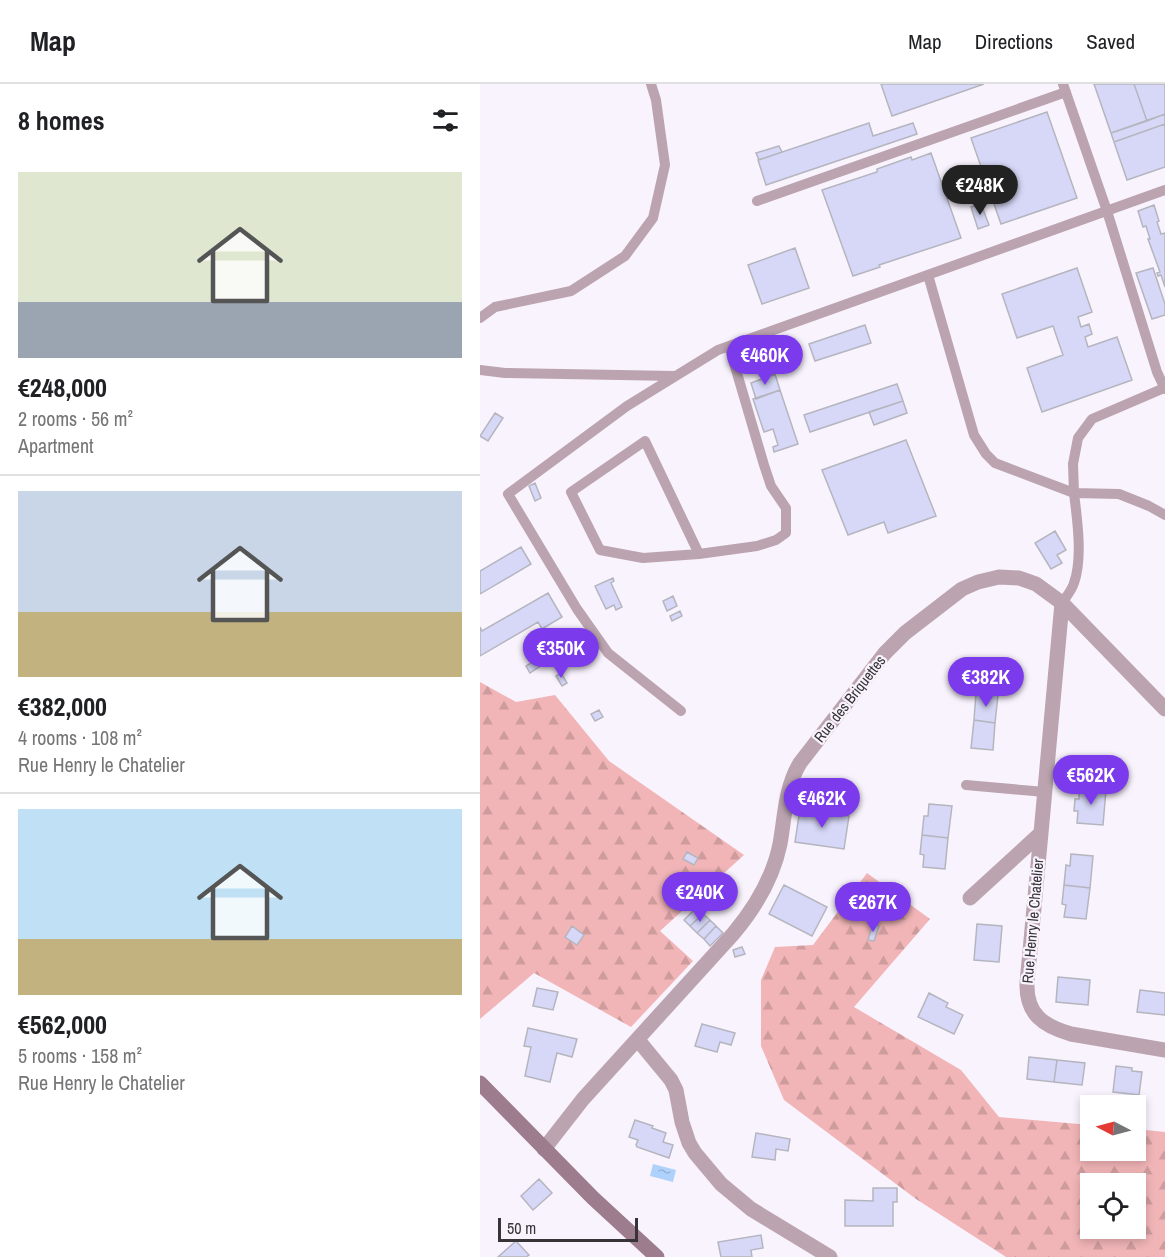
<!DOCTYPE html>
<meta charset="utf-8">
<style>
:root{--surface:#fff;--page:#f6f6f6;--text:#202124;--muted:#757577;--line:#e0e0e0;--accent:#7c3aed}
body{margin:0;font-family:"Archivo Narrow",sans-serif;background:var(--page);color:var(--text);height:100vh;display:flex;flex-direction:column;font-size:22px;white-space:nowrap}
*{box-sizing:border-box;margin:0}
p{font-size:20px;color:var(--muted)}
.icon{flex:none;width:33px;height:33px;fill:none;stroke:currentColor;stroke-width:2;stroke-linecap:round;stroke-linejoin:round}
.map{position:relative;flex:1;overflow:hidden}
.panel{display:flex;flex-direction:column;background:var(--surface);width:480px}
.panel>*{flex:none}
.needle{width:39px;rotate:276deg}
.fabs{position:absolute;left:600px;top:1011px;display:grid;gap:12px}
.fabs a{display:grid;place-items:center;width:66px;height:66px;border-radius:0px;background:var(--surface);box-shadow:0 3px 9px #0003;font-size:30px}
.scale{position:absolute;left:18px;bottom:15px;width:140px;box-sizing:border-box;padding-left:6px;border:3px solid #373438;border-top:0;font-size:16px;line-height:21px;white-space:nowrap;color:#373438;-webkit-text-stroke:4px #f9f3fd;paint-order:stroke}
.price{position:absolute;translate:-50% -51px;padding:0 14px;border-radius:21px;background:var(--accent);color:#fff;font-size:20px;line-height:39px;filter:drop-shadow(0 2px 3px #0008)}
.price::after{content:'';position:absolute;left:50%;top:36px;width:18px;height:14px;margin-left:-9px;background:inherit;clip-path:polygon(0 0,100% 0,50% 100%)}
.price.active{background:#222;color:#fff}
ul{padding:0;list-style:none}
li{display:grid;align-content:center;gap:12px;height:318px;padding:0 18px}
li+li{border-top:2px solid var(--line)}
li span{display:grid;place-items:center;height:186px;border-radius:0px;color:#555}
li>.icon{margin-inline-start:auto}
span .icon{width:108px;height:108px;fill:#fffc;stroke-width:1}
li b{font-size:26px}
h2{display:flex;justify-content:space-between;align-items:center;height:72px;padding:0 18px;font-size:26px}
header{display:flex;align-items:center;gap:36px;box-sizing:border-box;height:84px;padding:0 30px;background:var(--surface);border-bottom:2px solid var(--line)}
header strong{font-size:28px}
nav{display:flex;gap:33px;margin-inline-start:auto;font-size:21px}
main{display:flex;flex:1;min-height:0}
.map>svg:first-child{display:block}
.forest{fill:url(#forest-firs);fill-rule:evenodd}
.water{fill:url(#water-ripples)}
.building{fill:#d7d8f7;stroke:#b5b5bf;stroke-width:1.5}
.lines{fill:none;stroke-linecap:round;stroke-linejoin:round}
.service{stroke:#bba4b0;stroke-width:10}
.minor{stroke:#bba4b0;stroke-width:15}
.secondary{stroke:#9d7c8e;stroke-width:15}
.labels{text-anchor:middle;stroke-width:4.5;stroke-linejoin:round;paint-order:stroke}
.street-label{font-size:15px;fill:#373438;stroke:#f9f3fd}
</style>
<header>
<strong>Map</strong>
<nav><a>Map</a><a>Directions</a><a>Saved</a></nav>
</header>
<main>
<section class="panel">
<h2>8 homes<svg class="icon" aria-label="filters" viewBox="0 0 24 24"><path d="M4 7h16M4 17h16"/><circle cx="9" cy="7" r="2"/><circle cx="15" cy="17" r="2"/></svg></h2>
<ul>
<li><span style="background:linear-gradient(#dfe7d0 70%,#9aa5b1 0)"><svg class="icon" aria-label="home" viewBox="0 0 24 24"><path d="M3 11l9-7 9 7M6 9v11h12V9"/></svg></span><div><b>€248,000</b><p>2 rooms · 56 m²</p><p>Apartment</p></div></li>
<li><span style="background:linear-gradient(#c9d6e8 65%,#c2b280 0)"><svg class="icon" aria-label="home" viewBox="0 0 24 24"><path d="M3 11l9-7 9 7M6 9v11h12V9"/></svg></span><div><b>€382,000</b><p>4 rooms · 108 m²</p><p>Rue Henry le Chatelier</p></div></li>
<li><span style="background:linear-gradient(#bfe0f5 70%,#c2b280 0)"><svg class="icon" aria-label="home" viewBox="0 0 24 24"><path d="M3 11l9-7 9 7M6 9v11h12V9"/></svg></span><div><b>€562,000</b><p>5 rooms · 158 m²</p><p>Rue Henry le Chatelier</p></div></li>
</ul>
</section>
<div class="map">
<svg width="685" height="1173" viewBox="0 0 685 1173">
<defs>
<pattern id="forest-firs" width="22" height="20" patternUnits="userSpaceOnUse" patternTransform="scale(1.5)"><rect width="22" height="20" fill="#f1b5b7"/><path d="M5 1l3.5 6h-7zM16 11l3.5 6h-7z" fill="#cf9c9e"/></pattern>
<pattern id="water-ripples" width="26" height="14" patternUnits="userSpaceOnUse" patternTransform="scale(1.5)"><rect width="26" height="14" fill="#aed2fc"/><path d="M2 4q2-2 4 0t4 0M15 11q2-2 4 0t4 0" fill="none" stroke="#96b5d9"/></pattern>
</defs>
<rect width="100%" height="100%" fill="#f9f3fd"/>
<path class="forest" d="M0 598 36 618 75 611 129 677 264 771 180 847 213 877 151 943 54 889 0 935Z
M387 789 450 835 374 923 481 986 519 1033 610 1041V1066H656V1045L685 1048V1173H526L436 1115 304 1016 281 962V896L295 863 333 861ZM610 1100H656V1144H610Z"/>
<path class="water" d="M173 1080 196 1086 193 1098 170 1092Z"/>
<path class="building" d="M401 0H504L412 32Z
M614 0H654L667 37 631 49Z
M654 0H685V30L667 37Z
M567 28 597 114 521 140 491 54Z
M685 30V40L634 58 631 49Z
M389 39 393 52 433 39 437 50 286 101 278 76Z
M685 40V83L647 96 634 58Z
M299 62 302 68 279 76 276 69Z
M451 69 481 154 399 181 400 183 373 192 342 106 397 88V85L431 73 432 76Z
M501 120 509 141 498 145 491 123Z
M674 121 679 137 677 138 681 150 685 149V203L681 191 678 192 677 189 680 188 668 155H670L666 142 663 143 658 127Z
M315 164 329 204 282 220 268 181Z
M597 184 612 228 598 233 601 243 609 240 612 250 605 253 608 263 637 253 652 296 562 328 547 284 583 271 573 242 537 254 522 210Z
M673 184 685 220V231L672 235 656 189Z
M385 241 391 259 335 277 329 260Z
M295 290 300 306 276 315 271 299Z
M417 300 423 317 330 348 324 331Z
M300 306 318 360 294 368 293 363 298 361 293 345 284 348 273 315Z
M423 317 427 329 394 341 389 328Z
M15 329 23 334 8 357 0 352Z
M426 356 456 432 408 449 404 438 368 451 342 386Z
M55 399 61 414 55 417 49 402Z
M575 447 586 466 577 471 582 479 571 485 555 459Z
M41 463 51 480 0 510V487Z
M133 494 134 497 131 499 142 523 136 526 134 521 126 525 115 502Z
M68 509 82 533 62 545 58 538 0 572V543L2 547Z
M193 512 197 522 187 527 183 517Z
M200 527 202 532 192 537 190 532Z
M106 546 113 558 106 563 98 550Z
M69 568 73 574 65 579 61 573Z
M61 573 65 579 50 589 46 582Z
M81 589 87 599 82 602 76 592Z
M496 609 518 611 515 639 494 636Z
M119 626 123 633 115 637 111 630Z
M494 636 515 639 513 666 491 664Z
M599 704 626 706 623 741 597 739 598 727H594L595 715H599Z
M449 720 472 722 468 754 442 751 444 732H448Z
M320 725 369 732 364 765 315 758Z
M442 751 468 754 465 785 443 783 444 771 440 770Z
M207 768 218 774 214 781 203 775Z
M591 770 613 772 610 804 584 801 586 781 590 782Z
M304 801 347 823 332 852 289 830Z
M584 801 610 804 606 835 584 833 586 821 582 820Z
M217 823 223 830 210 842 204 836Z
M223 830 230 836 217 849 210 842Z
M230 836 236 842 224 855 217 849Z
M393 840 399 842 394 857 388 856Z
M497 840 522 842 519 878 494 876Z
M92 842 104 851 97 861 85 853Z
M236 842 243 849 230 862 224 855Z
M262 863 265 870 255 873 253 866Z
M578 893 610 896 608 921 576 918Z
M57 904 78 908 73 926 53 922Z
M660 906 685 909V931L657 928Z
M449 909 468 919 466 923 483 931 474 950 438 933Z
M222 940 255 949 251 961 240 958 237 968 215 962Z
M48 944 97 955 92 973 77 969 70 998 45 992 51 963 44 962Z
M549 973 577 976 574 998 547 995Z
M577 976 605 979 602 1001 574 998Z
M636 982 652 984V987L662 988 659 1011 633 1008Z
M155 1036 173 1042 172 1044 186 1049 183 1058 193 1061 189 1074 157 1063 156 1061 158 1056 149 1053Z
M276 1049 310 1055 308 1067 296 1065 295 1076 272 1073Z
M59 1095 72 1109 53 1126 41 1112Z
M393 1104H417V1118H413V1142H365V1116L393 1117Z
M281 1151 283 1164 271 1166 272 1173H241L238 1158Z
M36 1157 49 1171 46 1173H18Z"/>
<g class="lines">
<path class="service" d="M583 0 627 127 677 288 685 305
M277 117 586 8
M448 191 494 351 506 370 515 379 594 409C597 435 603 473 594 499 592 506 586 513 582 519
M0 234 15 223 91 207 145 172 173 134 185 81 176 16 171 0
M0 286 25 289 195 292
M684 304 612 335 598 354 593 380 594 409 639 410 669 422 685 431
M219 470 165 357 91 408 120 466 163 474 219 470 277 462 296 456 306 449V424L291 402 284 381 249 262
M201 627 128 569 97 525 28 410 147 322 238 266 685 106
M486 701 565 708"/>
<path class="minor" d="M561 749 582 519
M490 814 561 749 547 899C546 930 563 942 591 950L685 966
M158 956 191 996 196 1006 202 1038 209 1059 215 1069 241 1100 271 1125 350 1173
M64 1065 103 1015 253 850C275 824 293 794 300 760 305 732 305 704 320 679L405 569 425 549 482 505 498 498 519 493 539 494 556 500 582 519 685 625"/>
<path class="secondary" d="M0 999 113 1114 177 1173"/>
</g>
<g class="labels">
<g class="street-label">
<text transform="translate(370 615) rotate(-52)" y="5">Rue des Briquettes</text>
<text transform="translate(553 837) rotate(-85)" y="5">Rue Henry le Chatelier</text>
</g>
</g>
</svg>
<div class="fabs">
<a><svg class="needle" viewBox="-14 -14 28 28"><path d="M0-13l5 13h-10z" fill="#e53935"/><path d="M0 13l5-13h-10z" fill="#757577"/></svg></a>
<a><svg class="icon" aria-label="locate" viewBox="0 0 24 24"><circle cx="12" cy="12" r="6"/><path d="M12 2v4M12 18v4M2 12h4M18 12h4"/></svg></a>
</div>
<div class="scale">50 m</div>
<b class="price active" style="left:500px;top:132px">€248K</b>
<b class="price" style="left:285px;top:302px">€460K</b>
<b class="price" style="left:81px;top:595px">€350K</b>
<b class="price" style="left:506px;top:624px">€382K</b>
<b class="price" style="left:611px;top:722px">€562K</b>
<b class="price" style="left:342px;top:745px">€462K</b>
<b class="price" style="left:220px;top:839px">€240K</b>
<b class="price" style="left:393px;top:849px">€267K</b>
</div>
</main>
